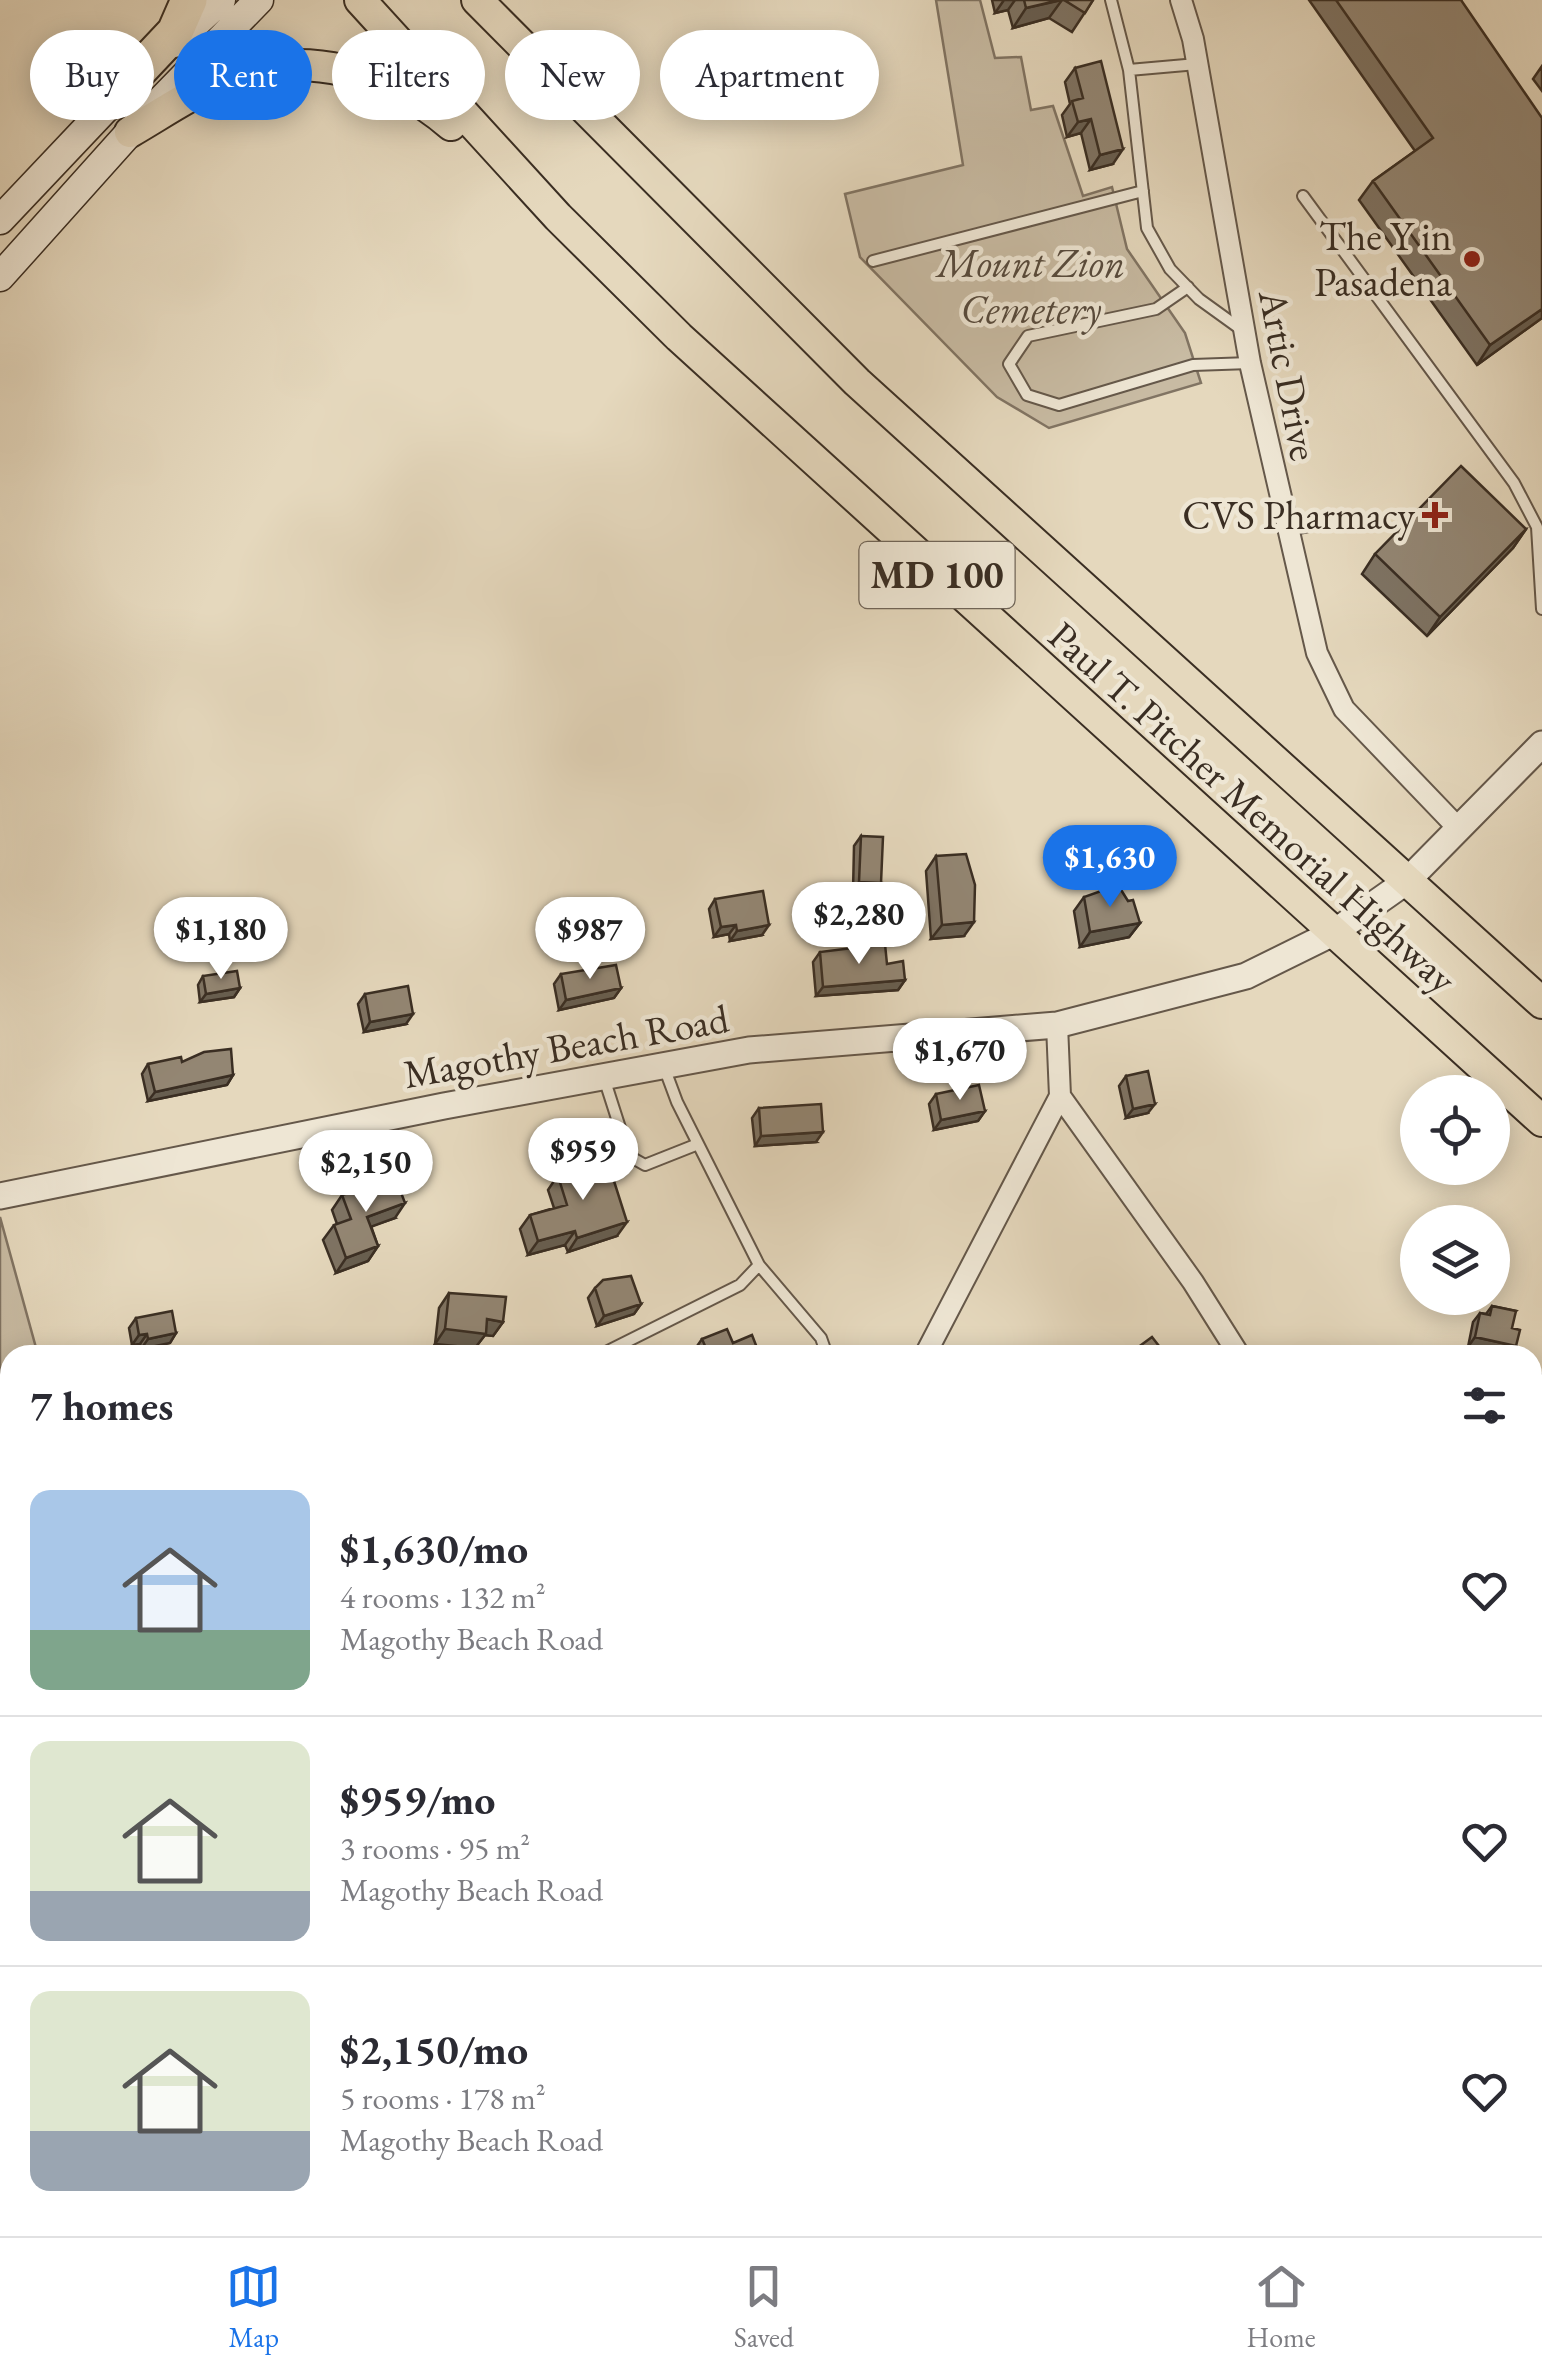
<!DOCTYPE html>
<meta charset="utf-8">
<style>
:root{--surface:#fff;--page:#f2f2f3;--text:#2b2b33;--muted:#7c7c81;--line:#e1e1e2;--accent:#1a73e8}
body{margin:0;font-family:"EB Garamond",serif;background:var(--page);color:var(--text);height:100vh;display:flex;flex-direction:column;font-size:38px;white-space:nowrap}
*{box-sizing:border-box;margin:0}
p{font-size:32px;color:var(--muted)}
.icon{flex:none;width:55px;height:55px;fill:none;stroke:currentColor;stroke-width:2;stroke-linecap:round;stroke-linejoin:round}
.map{position:relative;flex:1;overflow:hidden}
.sheet{position:absolute;left:0px;top:1345px;width:1542px;height:892px;display:flex;flex-direction:column;background:var(--surface);border-radius:30px 30px 0 0;box-shadow:0 5px 25px #0003}
.sheet>*{flex:none}
.hud{position:absolute;left:30px;top:30px;width:1000px;height:90px;display:flex;gap:20px}
.fabs{position:absolute;left:1400px;top:1075px;display:grid;gap:20px}
.fabs a{display:grid;place-items:center;width:110px;height:110px;border-radius:50%;background:var(--surface);box-shadow:0 5px 25px #0003;font-size:50px}
.price{position:absolute;translate:-50% -85px;padding:0 22px;border-radius:35px;background:#fff;color:#222;font-size:32px;line-height:65px;filter:drop-shadow(0 2px 5px #0008)}
.price::after{content:'';position:absolute;left:50%;top:60px;width:30px;height:22px;margin-left:-15px;background:inherit;clip-path:polygon(0 0,100% 0,50% 100%)}
.price.current{background:var(--accent);color:#fff}
ul{padding:0;list-style:none}
li{display:flex;align-items:center;gap:30px;height:250px;padding:0 30px}
li+li{border-top:2px solid var(--line)}
li span{display:grid;place-items:center;flex:none;width:280px;height:200px;border-radius:20px;color:#555}
li>.icon{margin-inline-start:auto}
span .icon{width:120px;height:120px;fill:#fffc;stroke-width:1}
li b{font-size:42px}
h2{display:flex;justify-content:space-between;align-items:center;height:120px;padding:0 30px;font-size:42px}
.pill{padding:0 35px;border-radius:45px;background:var(--surface);box-shadow:0 5px 25px #0003;font-size:35px;line-height:90px}
.pill.current{background:var(--accent);color:#fff}
.dock{display:flex;justify-content:space-around;align-items:center;height:140px;border-top:2px solid var(--line);background:var(--surface);font-size:28px;color:var(--muted)}
.dock a{display:grid;justify-items:center;gap:5px}
.dock .current{color:var(--accent)}
.map>svg:first-child{display:block}
.green{fill:#c8bba3;stroke:#817463;stroke-width:2.5}
.lines{fill:none;stroke-linecap:round;stroke-linejoin:round}
.service-casing{stroke:#65584a;stroke-width:14}
.minor-casing{stroke:#65584a;stroke-width:24}
.tertiary-casing{stroke:#65584a;stroke-width:29}
.secondary-casing{stroke:#3a2e23;stroke-width:31}
.primary-casing{stroke:#3a2e23;stroke-width:34}
.motorway-casing{stroke:#3a2e23;stroke-width:39}
.service{stroke:#eee6d4;stroke-width:10}
.minor{stroke:#eee6d4;stroke-width:20}
.tertiary{stroke:#eee6d4;stroke-width:25}
.secondary{stroke:#eee6d4;stroke-width:28}
.primary{stroke:#e5d8bd;stroke-width:30}
.motorway{stroke:#e5d8bd;stroke-width:35}
.wall{fill:#7e7363;stroke:#3a2e23;stroke-width:2.5}
.shaded-wall{fill:#675e50;stroke:#3a2e23;stroke-width:2.5}
.building{fill:#938673;stroke:#3a2e23;stroke-width:2.5}
.poi-dot{fill:#8f2418;stroke:#eee6d4;stroke-width:4}
.labels{text-anchor:middle;stroke-width:9;stroke-linejoin:round;paint-order:stroke}
.shield{fill:#eee6d4;stroke:#706558;stroke-width:2.5}
.shield-label{font-size:38px;font-weight:bold;fill:#3a2e23}
.poi-label{font-size:40px;fill:#3a2e23;stroke:#eee6d4;text-anchor:end}
.park-label{font-size:40px;font-style:italic;fill:#564a3d;stroke:#eee6d4}
.street-label{font-size:40px;fill:#3a2e23;stroke:#eee6d4}
</style>
<div class="map">
<svg width="1542" height="2236" viewBox="0 0 1542 2236">
<rect width="100%" height="100%" fill="#e5d8bd"/>
<filter id="stains"><feTurbulence type="fractalNoise" baseFrequency=".002" numOctaves="4"/><feColorMatrix values="0 0 0 0 .2 0 0 0 0 .09 0 0 0 0 .02 0 0 0 .5 -.17"/></filter>
<radialGradient id="worn" r=".72"><stop offset=".6" stop-color="#630" stop-opacity="0"/><stop offset="1" stop-color="#630" stop-opacity=".3"/></radialGradient>
<path class="green" d="M936 0H980L995 58 1021 57 1031 110 1053 106 1083 196 1112 187 1127 249 1185 333 1201 383 1049 428 997 397 860 257 845 194 963 165Z
M0 1217 38 1355H10V2228H282L284 2236H0Z
M782 2228H1363L1368 2236H787Z"/>
<g class="lines">
<defs>
<path id="service" d="M1111 0 1129 70 1147 228 1170 269 1199 299 1242 330
M1129 70 1197 64
M1303 196 1514 483 1537 527 1542 609
M873 261 1143 191
M1188 287 1156 309 1028 336 1009 364 1027 395 1059 405 1193 365 1250 363
M1290 530 1338 520
M604 1078 629 1156 645 1165 698 1144
M759 1265 821 1338 827 1355
M600 1355 740 1285 759 1265 677 1102 664 1067"/>
<path id="minor" d="M1181 0 1193 39 1250 363 1317 653 1344 709 1460 830
M1057 1025 1060 1096 1193 1282 1239 1355
M925 1355 1060 1096"/>
<path id="tertiary" d="M0 1196 444 1106 749 1050 1057 1025 1246 976 1333 933 1407 881 1542 744"/>
<path id="secondary" d="M174 43 221 0
M0 220 124 89
M0 277 130 132 259 0"/>
<path id="primary" d="M360 0 558 217 679 337 1542 1121
M477 0 857 382 1542 1003
M130 132C161 114 193 92 226 79 304 48 389 72 451 125"/>
<path id="motorway" d="M109 102 175 32 189 0"/>
</defs>
<use href="#service" class="service-casing"/>
<use href="#minor" class="minor-casing"/>
<use href="#tertiary" class="tertiary-casing"/>
<use href="#secondary" class="secondary-casing"/>
<use href="#primary" class="primary-casing"/>
<use href="#motorway" class="motorway-casing"/>
<use href="#service" class="service"/>
<use href="#minor" class="minor"/>
<use href="#tertiary" class="tertiary"/>
<use href="#secondary" class="secondary"/>
<use href="#primary" class="primary"/>
<use href="#motorway" class="motorway"/>
</g>
<path class="wall" d="M992 0H1093L1072 32 1049 18 1013 28 1008 10 995 13Z
M1309 0H1461L1542 318 1477 365 1359 200 1373 181 1415 151Z
M1542 66V91L1533 79Z
M1075 68 1113 164 1090 170 1081 133 1067 137 1062 115 1070 104 1065 82Z
M1526 529 1513 548 1427 636 1362 574 1375 554Z
M861 836 874 893 853 892 854 846Z
M936 856 964 936 931 939 926 871Z
M1084 897 1140 923 1129 937 1080 947 1074 911Z
M715 899 762 935 730 941 729 934 714 937 709 909Z
M820 952 887 964 905 980 898 990 816 996 813 962Z
M561 974 621 988 614 998 559 1010 554 984Z
M203 976 240 988 234 997 200 1002 198 985Z
M365 994 406 1024 364 1032 358 1004Z
M182 1062 233 1075 227 1085 148 1101 142 1074 148 1064Z
M1126 1076 1148 1113 1126 1118 1119 1086Z
M936 1094 985 1111 978 1121 934 1130 929 1104Z
M759 1108 816 1142 755 1146 752 1118Z
M562 1169 617 1236 568 1252 565 1245 528 1255 520 1229 530 1215 554 1208 548 1190Z
M342 1195 395 1218 371 1226 378 1246 368 1261 336 1273 323 1240 334 1225 337 1224 332 1210Z
M595 1288 641 1304 634 1314 597 1326 588 1298Z
M449 1293 503 1322 493 1336 485 1335 475 1348 435 1344 439 1308Z
M1492 1306 1516 1311 1468 1347 1473 1322 1480 1313 1486 1314Z
M136 1318 176 1333 170 1343 141 1349 140 1344 132 1345 129 1328Z
M702 1339 759 1353 758 1355H698L695 1349Z
M1542 1375V1406L1532 1401V1393Z
M1355 2228H1395L1391 2232V2236H1360Z"/>
<path class="shaded-wall" d="M1004 0H1015L1008 10 995 13Z
M1062 0 1049 18 1013 28 1026 8Z
M1091 119 1081 133 1067 137 1078 122Z
M1123 149 1113 164 1090 170 1100 155Z
M1542 309V318L1477 365 1490 345Z
M1526 529 1513 548 1427 636 1440 617Z
M859 882 881 883 874 893 853 892Z
M974 922 964 936 931 939 942 925Z
M1140 923 1129 937 1080 947 1090 932Z
M736 925 729 934 714 937 721 927Z
M769 925 762 935 730 941 737 931Z
M905 980 898 990 816 996 823 987Z
M240 988 234 997 200 1002 206 994Z
M621 988 614 998 559 1010 566 1000Z
M413 1014 406 1024 364 1032 370 1022Z
M233 1075 227 1085 148 1101 155 1092Z
M1155 1104 1148 1113 1126 1118 1133 1109Z
M985 1111 978 1121 934 1130 941 1120Z
M823 1132 816 1142 755 1146 761 1136Z
M405 1203 395 1218 357 1232 367 1217Z
M627 1222 617 1236 568 1252 577 1238Z
M575 1231 565 1245 528 1255 538 1241Z
M378 1246 368 1261 336 1273 346 1258Z
M641 1304 634 1314 597 1326 604 1316Z
M487 1319 503 1322 493 1336 485 1335 475 1348 435 1344 445 1329Z
M176 1333 170 1343 141 1349 148 1339Z
M147 1334 140 1344 132 1345 139 1335Z
M1475 1337 1516 1346 1510 1355 1468 1347Z"/>
<path class="building" d="M1024 0H1060L1026 8Z
M1064 0H1093L1085 13Z
M1336 0H1461L1542 118V309L1490 345 1373 181 1433 138Z
M1101 61 1123 149 1100 155 1091 119 1078 122 1072 101 1083 98 1075 68Z
M1461 466 1526 529 1440 617 1375 554Z
M861 836 883 837 881 883 859 882Z
M966 854 975 885 974 922 942 925 936 856Z
M1118 885 1128 901 1133 900 1140 923 1090 932 1084 897Z
M763 891 769 925 737 931 736 925 721 927 715 899Z
M885 944 887 964 903 961 905 980 823 987 820 952Z
M616 965 621 988 566 1000 561 974Z
M237 971 240 988 206 994 203 976Z
M408 986 413 1014 370 1022 365 994Z
M231 1049 233 1075 155 1092 148 1064 181 1057 182 1062 204 1052Z
M1148 1071 1155 1104 1133 1109 1126 1076Z
M979 1085 985 1111 941 1120 936 1094Z
M821 1104 823 1132 761 1136 759 1108Z
M607 1159 627 1222 577 1238 575 1231 538 1241 530 1215 567 1205 558 1176 563 1174 562 1169Z
M395 1177 405 1203 367 1217 378 1246 346 1258 334 1225 351 1219 342 1195Z
M631 1276 641 1304 604 1316 595 1288 603 1280Z
M449 1293 506 1297 503 1322 487 1319 486 1334 445 1329Z
M1492 1306 1516 1311 1512 1328 1520 1330 1516 1346 1475 1337 1480 1313 1490 1315Z
M172 1311 176 1333 148 1339 147 1334 139 1335 136 1318Z
M727 1329 733 1343 752 1335 759 1353 754 1355H709L702 1339Z
M1152 1337 1166 1355H1129V1354Z
M1542 1378V1392L1536 1390Z
M1368 2228H1389L1392 2235 1373 2236Z"/>
<g class="poi-dot">
<circle cx="1472" cy="259" r="10"/>
<path d="M1430 500h10v10h10v10h-10v10h-10v-10h-10v-10h10z"/>
</g>
<g class="labels">
<rect class="shield" x="859.5" y="542" width="155" height="66" rx="8"/>
<g class="shield-label">
<text x="937" y="588">MD 100</text>
</g>
<g class="poi-label">
<text x="1452" y="250">The Y in<tspan x="1452" dy="46">Pasadena</tspan></text>
<text x="1415" y="529">CVS Pharmacy</text>
</g>
<g class="park-label">
<text x="1031" y="277">Mount Zion<tspan x="1031" dy="46">Cemetery</tspan></text>
</g>
<g class="street-label">
<text transform="translate(1289 375) rotate(79)" y="14">Artic Drive</text>
<text transform="translate(1253 807) rotate(42)" y="14">Paul T. Pitcher Memorial Highway</text>
<text transform="translate(566 1046) rotate(-10)" y="14">Magothy Beach Road</text>
</g>
</g>
<rect width="100%" height="100%" filter="url(#stains)"/>
<rect width="100%" height="100%" fill="url(#worn)"/>
</svg>
<div class="fabs">
<a><svg class="icon" aria-label="locate" viewBox="0 0 24 24"><circle cx="12" cy="12" r="6"/><path d="M12 2v4M12 18v4M2 12h4M18 12h4"/></svg></a>
<a><svg class="icon" aria-label="layers" viewBox="0 0 24 24"><path d="M12 4l9 5-9 5-9-5zM3 14l9 5 9-5"/></svg></a>
</div>
<b class="price current" style="left:1110px;top:910px">$1,630</b>
<b class="price" style="left:859px;top:967px">$2,280</b>
<b class="price" style="left:221px;top:982px">$1,180</b>
<b class="price" style="left:590px;top:982px">$987</b>
<b class="price" style="left:960px;top:1103px">$1,670</b>
<b class="price" style="left:583px;top:1203px">$959</b>
<b class="price" style="left:366px;top:1215px">$2,150</b>
<div class="hud">
<a class="pill">Buy</a>
<a class="pill current">Rent</a>
<a class="pill">Filters</a>
<a class="pill">New</a>
<a class="pill">Apartment</a>
</div>
<section class="sheet">
<h2>7 homes<svg class="icon" aria-label="filters" viewBox="0 0 24 24"><path d="M4 7h16M4 17h16"/><circle cx="9" cy="7" r="2"/><circle cx="15" cy="17" r="2"/></svg></h2>
<ul>
<li><span style="background:linear-gradient(#a9c7e8 70%,#7fa58c 0)"><svg class="icon" aria-label="home" viewBox="0 0 24 24"><path d="M3 11l9-7 9 7M6 9v11h12V9"/></svg></span><div><b>$1,630/mo</b><p>4 rooms · 132 m²</p><p>Magothy Beach Road</p></div><svg class="icon" aria-label="heart" viewBox="0 0 24 24"><path d="M12 20l-8-8c-3-5 5-10 8-4 3-6 11-1 8 4z"/></svg></li>
<li><span style="background:linear-gradient(#dfe7d0 75%,#9aa5b1 0)"><svg class="icon" aria-label="home" viewBox="0 0 24 24"><path d="M3 11l9-7 9 7M6 9v11h12V9"/></svg></span><div><b>$959/mo</b><p>3 rooms · 95 m²</p><p>Magothy Beach Road</p></div><svg class="icon" aria-label="heart" viewBox="0 0 24 24"><path d="M12 20l-8-8c-3-5 5-10 8-4 3-6 11-1 8 4z"/></svg></li>
<li><span style="background:linear-gradient(#dfe7d0 70%,#9aa5b1 0)"><svg class="icon" aria-label="home" viewBox="0 0 24 24"><path d="M3 11l9-7 9 7M6 9v11h12V9"/></svg></span><div><b>$2,150/mo</b><p>5 rooms · 178 m²</p><p>Magothy Beach Road</p></div><svg class="icon" aria-label="heart" viewBox="0 0 24 24"><path d="M12 20l-8-8c-3-5 5-10 8-4 3-6 11-1 8 4z"/></svg></li>
</ul>
</section>
</div>
<nav class="dock">
<a class="current"><svg class="icon" aria-label="map" viewBox="0 0 24 24"><path d="M3 6l6-2 6 2 6-2v14l-6 2-6-2-6 2zM9 4v14M15 6v14"/></svg>Map</a>
<a><svg class="icon" aria-label="saved" viewBox="0 0 24 24"><path d="M7 4h10v16l-5-4-5 4z"/></svg>Saved</a>
<a><svg class="icon" aria-label="home" viewBox="0 0 24 24"><path d="M3 11l9-7 9 7M6 9v11h12V9"/></svg>Home</a>
</nav>
